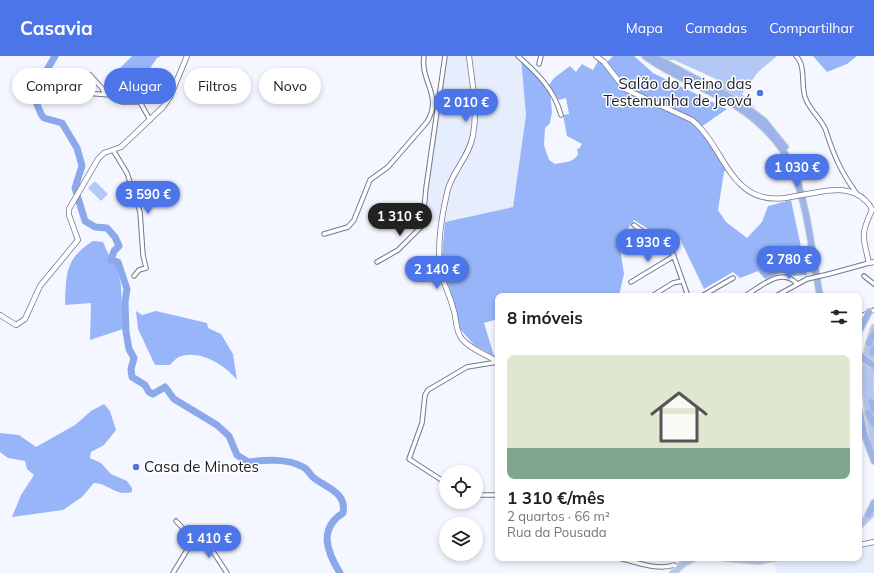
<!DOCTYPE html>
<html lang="pt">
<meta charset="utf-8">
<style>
:root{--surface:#fff;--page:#f6f6f6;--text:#202124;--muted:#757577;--line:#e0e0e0;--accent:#4b75e8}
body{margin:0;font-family:Mulish,sans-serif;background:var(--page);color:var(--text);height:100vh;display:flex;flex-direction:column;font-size:15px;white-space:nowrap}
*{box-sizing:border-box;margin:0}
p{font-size:13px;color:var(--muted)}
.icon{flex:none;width:22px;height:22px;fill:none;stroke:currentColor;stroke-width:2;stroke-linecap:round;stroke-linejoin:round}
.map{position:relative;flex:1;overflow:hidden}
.panel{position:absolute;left:495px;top:237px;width:367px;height:268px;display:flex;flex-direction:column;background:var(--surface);border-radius:8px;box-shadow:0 2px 6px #0003}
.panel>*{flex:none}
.top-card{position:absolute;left:12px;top:12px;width:380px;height:36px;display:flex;gap:8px}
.buttons{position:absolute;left:439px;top:409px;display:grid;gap:8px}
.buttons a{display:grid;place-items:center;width:44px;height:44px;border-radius:50%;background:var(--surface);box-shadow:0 2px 6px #0003;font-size:20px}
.price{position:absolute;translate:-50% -34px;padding:0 9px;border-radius:14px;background:var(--accent);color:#fff;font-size:13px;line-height:26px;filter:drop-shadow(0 1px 2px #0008)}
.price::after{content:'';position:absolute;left:50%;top:24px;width:12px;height:9px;margin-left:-6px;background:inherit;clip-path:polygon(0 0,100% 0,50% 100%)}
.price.active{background:#222;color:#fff}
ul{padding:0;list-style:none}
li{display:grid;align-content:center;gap:8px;height:212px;padding:0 12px}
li+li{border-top:1px solid var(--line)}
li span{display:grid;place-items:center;height:124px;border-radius:8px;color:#555}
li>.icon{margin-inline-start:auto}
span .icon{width:72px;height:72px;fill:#fffc;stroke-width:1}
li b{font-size:17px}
h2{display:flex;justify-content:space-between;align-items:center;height:48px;padding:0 12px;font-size:17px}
.chip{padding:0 14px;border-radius:18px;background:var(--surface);box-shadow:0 2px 6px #0003;font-size:14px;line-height:36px}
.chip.active{background:var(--accent);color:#fff}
header{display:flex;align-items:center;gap:24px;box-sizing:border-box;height:56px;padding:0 20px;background:var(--accent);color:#fff}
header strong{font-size:19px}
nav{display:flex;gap:22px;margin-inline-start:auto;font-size:14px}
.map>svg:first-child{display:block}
.built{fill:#e6edfd}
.green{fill:#b4c8f7}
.forest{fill:#98b5f9}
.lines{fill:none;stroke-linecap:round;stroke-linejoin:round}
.river{stroke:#8ba8eb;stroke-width:7}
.minor-casing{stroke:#72798a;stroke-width:5.5}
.tertiary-casing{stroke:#72798a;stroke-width:6}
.primary-casing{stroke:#d2d2d4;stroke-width:8}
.trunk-casing{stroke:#d2d2d4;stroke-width:8}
.minor{stroke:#fff;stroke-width:3.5}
.tertiary{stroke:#fff;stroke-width:4.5}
.primary{stroke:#b5c7ef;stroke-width:5.5}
.trunk{stroke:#9cb4ea;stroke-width:6}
.minor-bridge-casing{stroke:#72798a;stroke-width:5.5;stroke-linecap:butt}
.tertiary-bridge-casing{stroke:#72798a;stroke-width:6;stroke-linecap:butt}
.trunk-bridge-casing{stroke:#d2d2d4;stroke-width:8;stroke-linecap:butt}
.minor-bridge{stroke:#fff;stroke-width:3.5}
.tertiary-bridge{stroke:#fff;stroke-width:4.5}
.trunk-bridge{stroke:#9cb4ea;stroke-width:6}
.poi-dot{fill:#4b75e8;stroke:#fff;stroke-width:1.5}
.labels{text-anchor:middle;stroke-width:3;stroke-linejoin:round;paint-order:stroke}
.poi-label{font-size:15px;fill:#1c1f26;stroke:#fff;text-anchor:end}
</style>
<header>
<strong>Casavia</strong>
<nav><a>Mapa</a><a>Camadas</a><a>Compartilhar</a></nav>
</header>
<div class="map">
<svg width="874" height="517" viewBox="0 0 874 517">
<rect width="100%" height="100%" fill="#f4f7ff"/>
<path class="built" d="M445 0H519L521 2 526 59 513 151 443 166 424 163Z
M874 486V517H776L774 502H859V489Z"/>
<path class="green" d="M657 0H777L758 16 742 38 756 52 739 41 716 31V23L674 4H662Z
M95 125 108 138 101 145 88 132Z"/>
<path class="forest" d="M132 0H161L157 2 149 14 139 15 134 20 119 21 117 15Z
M613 0H634L653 17 727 53 701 71 727 113 724 116 718 154 726 166 747 182 762 166 768 150 791 144 807 219 794 220 788 217H780L765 223 758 215 740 222 733 216 704 233 680 183 672 188 634 164 619 186 624 218 619 240H498V263L484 267 494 300 474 289 460 273 454 245 445 219 442 200 445 166 513 151 526 59 521 2 550 34 552 56 550 67 545 72 544 89 549 104 555 108C564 106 574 107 578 98L577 92 579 93 582 88 567 80 563 59 569 58 566 42 559 44 549 29 554 22 570 10 576 16 582 8 593 14 599 3 606 7Z
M813 0H857L847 8 827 16Z
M93 185 103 186 112 206 117 210 121 229 123 273 90 284 91 247 65 249C66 219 65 202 93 185Z
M136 255 142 259 156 255 207 267 208 272 221 278 233 298 237 324C225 309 199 293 179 301 176 302 172 307 170 309H155L138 273Z
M104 348 110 355 116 374 104 389 91 396 90 402 101 407 111 418 127 425 132 432V436C116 441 108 427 94 427L82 441 63 454 12 461 21 439 34 419 27 413 25 405 8 402 0 396V377L19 379 36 391 75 369 91 355Z"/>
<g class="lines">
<path class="river" d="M55 0 40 26 33 31 32 36 41 58 44 62 62 67 77 92 82 110 75 132 85 165 95 171 107 172 115 181 119 190 114 195 111 204 118 206 127 233 125 246 126 276 129 293 134 302 131 313 132 321 145 329 149 336 153 338 165 331 174 343 217 369 229 380 237 399 248 406C265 404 287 402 303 411 308 413 310 419 314 422 327 432 347 437 343 457 318 473 327 496 340 517"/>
<defs>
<path id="minor" d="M518 0C537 17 554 33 561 59
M796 0C806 9 801 29 805 41 809 54 822 63 826 75 834 100 841 116 857 138
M539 8 541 0
M90 19 102 32 104 37
M139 32 140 46
M85 37 110 39 122 46H140L150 64
M113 94 127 117 140 156 143 199 146 212 139 214 134 220
M634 169 673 198 688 240
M324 178 348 171 354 164 370 124 388 111 427 66C443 39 420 26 424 0
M377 206 398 194 422 170 423 165 426 132 445 0
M829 218 869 207
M864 220 874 228
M631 226 674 200
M652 240 673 227 682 225
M702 240 733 222
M745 240C760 231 782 210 797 228
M776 240 807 223
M859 261 874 254
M446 428 440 423 409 403 422 367 425 339 428 334 467 311 498 306
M476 439H498
M859 461 863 467
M192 486 210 491 227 517
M619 502C635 506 658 515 674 509L679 512
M173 517 192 486 189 479 176 465"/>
<path id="tertiary" d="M469 0C472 26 478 53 473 79 470 99 453 115 448 133 442 158 436 190 441 215 443 228 450 239 453 252 457 262 455 275 462 283 471 294 486 298 498 306
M596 0 604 6 625 33 692 64C726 92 729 149 785 142
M813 137C832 134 850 130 865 144 868 147 871 150 872 154 860 180 863 180 869 207L874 206
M0 259 16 269 25 263 40 230 78 184 69 159V153L98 103 104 97 121 91 163 51 170 41 187 0
M859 489 874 486"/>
<path id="primary" d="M874 272C859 309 866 350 874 388
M874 287 870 327 874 364
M859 470 874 455
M725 502 758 505 775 502
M673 517 684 507 694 502"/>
<path id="trunk" d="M645 0C673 21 707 32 736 50 758 64 780 85 791 109 808 148 812 198 820 240
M653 0 741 47 764 65 785 91
M859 275 869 256
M869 287 874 278
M872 297 874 292
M871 346 874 354
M859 353 864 377 874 405
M868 357 874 368
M868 459 874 447"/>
</defs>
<use href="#minor" class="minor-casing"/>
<use href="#tertiary" class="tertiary-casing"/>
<use href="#primary" class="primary-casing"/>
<use href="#trunk" class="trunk-casing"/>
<use href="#minor" class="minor"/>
<use href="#tertiary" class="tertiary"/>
<use href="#primary" class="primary"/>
<use href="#trunk" class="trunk"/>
<defs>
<path id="minor-bridge" d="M807 223 829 218"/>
<path id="tertiary-bridge" d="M785 142 813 137"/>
<path id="trunk-bridge" d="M859 299 874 310"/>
</defs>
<use href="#minor-bridge" class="minor-bridge-casing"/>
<use href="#tertiary-bridge" class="tertiary-bridge-casing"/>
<use href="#trunk-bridge" class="trunk-bridge-casing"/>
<use href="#minor-bridge" class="minor-bridge"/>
<use href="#tertiary-bridge" class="tertiary-bridge"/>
<use href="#trunk-bridge" class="trunk-bridge"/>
</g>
<g class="poi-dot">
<circle cx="760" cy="37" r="4"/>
<circle cx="136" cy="411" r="4"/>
</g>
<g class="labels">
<g class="poi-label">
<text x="752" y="33">Salão do Reino das<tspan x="752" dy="17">Testemunha de Jeová</tspan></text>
<text x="144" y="416" text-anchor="start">Casa de Minotes</text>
</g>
</g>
</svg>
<div class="buttons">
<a><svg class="icon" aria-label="locate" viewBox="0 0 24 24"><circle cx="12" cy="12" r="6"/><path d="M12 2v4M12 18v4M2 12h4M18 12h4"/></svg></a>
<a><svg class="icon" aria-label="layers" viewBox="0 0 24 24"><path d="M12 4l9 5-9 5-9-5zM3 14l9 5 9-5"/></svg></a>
</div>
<b class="price" style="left:466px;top:67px">2 010 €</b>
<b class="price" style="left:797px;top:132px">1 030 €</b>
<b class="price" style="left:148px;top:159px">3 590 €</b>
<b class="price active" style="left:400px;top:181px">1 310 €</b>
<b class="price" style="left:648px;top:207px">1 930 €</b>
<b class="price" style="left:789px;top:224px">2 780 €</b>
<b class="price" style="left:437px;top:234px">2 140 €</b>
<b class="price" style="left:209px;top:503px">1 410 €</b>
<div class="top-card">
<a class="chip">Comprar</a>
<a class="chip active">Alugar</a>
<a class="chip">Filtros</a>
<a class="chip">Novo</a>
</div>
<section class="panel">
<h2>8 imóveis<svg class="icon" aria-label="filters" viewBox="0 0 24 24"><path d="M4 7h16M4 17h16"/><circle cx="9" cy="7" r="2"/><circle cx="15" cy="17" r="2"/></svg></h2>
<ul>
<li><span style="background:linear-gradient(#dfe7d0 75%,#7fa58c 0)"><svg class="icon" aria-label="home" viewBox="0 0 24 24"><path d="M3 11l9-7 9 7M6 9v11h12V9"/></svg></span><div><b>1 310 €/mês</b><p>2 quartos · 66 m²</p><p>Rua da Pousada</p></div></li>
</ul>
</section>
</div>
